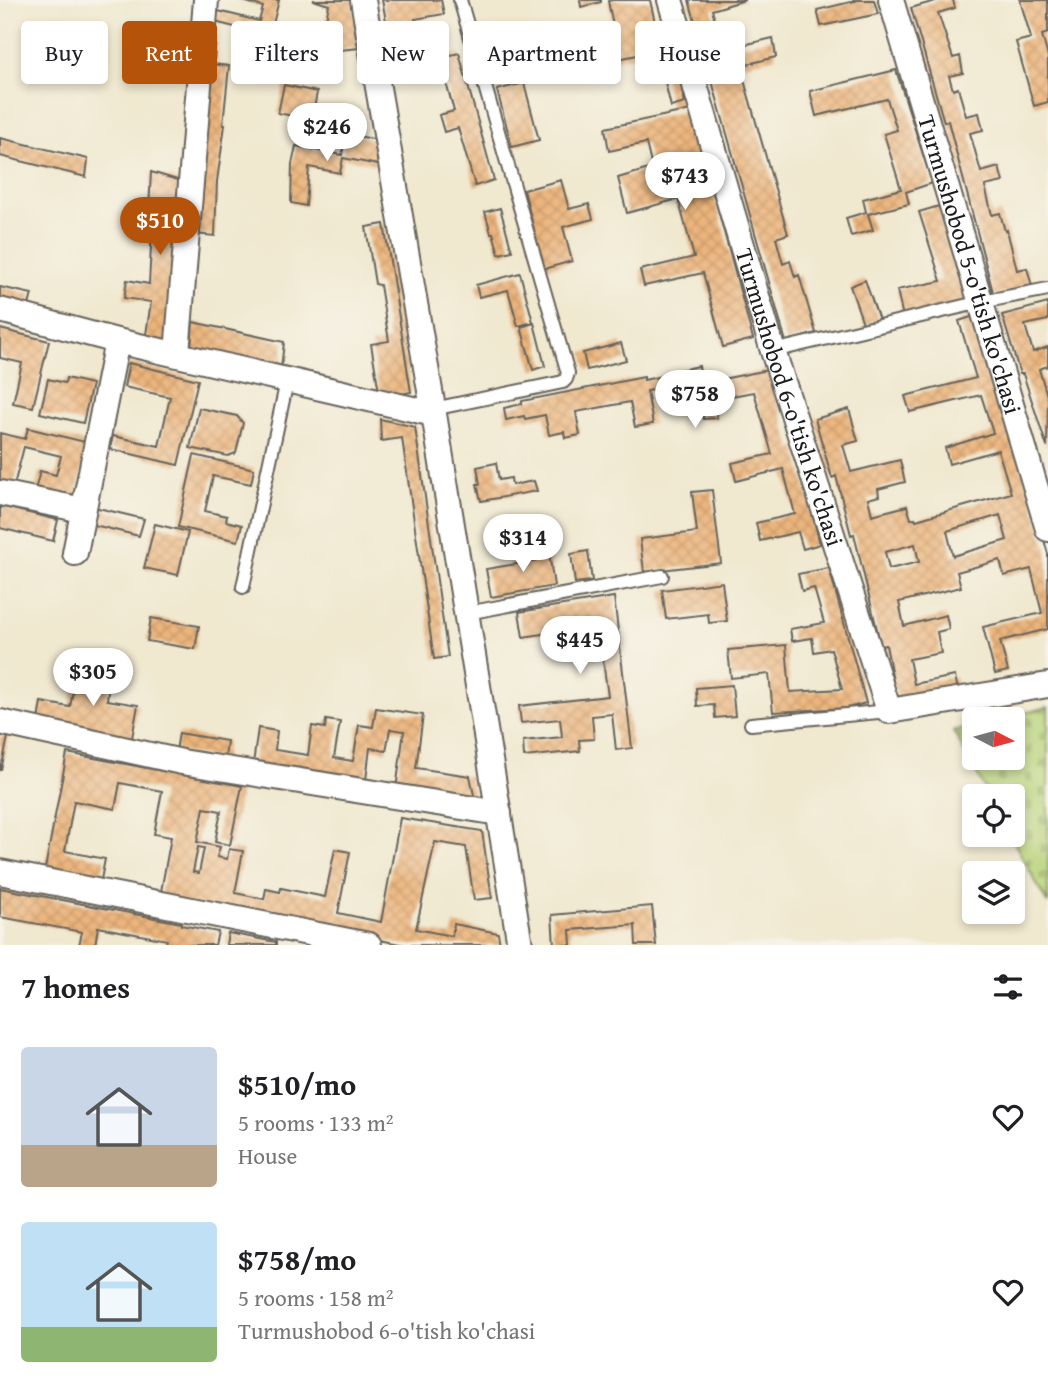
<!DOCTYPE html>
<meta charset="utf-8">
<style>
:root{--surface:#fff;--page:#f2f2f2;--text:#202124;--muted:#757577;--accent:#b45309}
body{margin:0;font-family:"Gentium Book Plus",serif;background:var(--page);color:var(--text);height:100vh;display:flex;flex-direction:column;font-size:26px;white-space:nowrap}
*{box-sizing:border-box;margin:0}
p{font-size:23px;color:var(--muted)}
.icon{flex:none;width:38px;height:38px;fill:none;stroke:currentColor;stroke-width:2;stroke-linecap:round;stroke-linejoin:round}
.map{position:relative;height:945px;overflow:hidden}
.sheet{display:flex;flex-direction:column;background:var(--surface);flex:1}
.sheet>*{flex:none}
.guide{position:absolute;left:21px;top:21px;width:1006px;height:63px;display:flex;gap:14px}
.needle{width:46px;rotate:96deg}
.controls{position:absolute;left:962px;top:707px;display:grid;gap:14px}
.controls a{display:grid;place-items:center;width:63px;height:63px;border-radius:7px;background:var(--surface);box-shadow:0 4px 10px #0003;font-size:35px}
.price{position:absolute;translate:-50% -60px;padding:0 16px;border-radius:24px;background:#fff;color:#222;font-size:23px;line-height:46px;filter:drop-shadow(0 2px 4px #0008)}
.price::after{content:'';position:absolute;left:50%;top:42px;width:21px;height:16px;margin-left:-10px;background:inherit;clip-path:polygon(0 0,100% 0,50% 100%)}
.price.on{background:var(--accent);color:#fff}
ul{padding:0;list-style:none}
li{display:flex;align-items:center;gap:21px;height:175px;padding:0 21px}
li span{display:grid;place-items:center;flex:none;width:196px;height:140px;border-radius:7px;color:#555}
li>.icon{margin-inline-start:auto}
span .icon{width:84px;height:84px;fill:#fffc;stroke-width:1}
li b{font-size:30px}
h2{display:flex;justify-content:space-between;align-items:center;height:84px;padding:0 21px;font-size:30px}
.tag{padding:0 24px;border-radius:7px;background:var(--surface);box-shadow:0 4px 10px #0003;font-size:24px;line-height:63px}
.tag.on{background:var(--accent);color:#fff}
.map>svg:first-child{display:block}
.cemetery{fill:url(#cemetery-stones);stroke:#6a784a;stroke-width:2}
.building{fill:url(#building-cross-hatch);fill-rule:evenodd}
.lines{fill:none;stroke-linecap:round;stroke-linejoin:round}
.service-casing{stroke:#66635b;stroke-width:16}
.minor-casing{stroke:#66635b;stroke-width:28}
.service{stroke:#fff;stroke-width:12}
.minor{stroke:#fff;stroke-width:24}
.labels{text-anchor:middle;stroke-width:7;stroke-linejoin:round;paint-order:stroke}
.street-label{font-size:24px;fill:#1c1c1c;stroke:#f7f3e8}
</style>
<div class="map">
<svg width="1048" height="945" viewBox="0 0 1048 945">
<defs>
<pattern id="cemetery-stones" width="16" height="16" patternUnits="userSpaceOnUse" patternTransform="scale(1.75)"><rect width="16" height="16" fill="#b8d379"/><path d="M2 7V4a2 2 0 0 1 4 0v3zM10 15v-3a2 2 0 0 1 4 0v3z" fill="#9eb568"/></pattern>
<pattern id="building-cross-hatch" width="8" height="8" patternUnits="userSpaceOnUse" patternTransform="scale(1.75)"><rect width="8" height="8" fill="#ecb57d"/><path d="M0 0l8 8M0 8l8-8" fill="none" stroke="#ca9b6b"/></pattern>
</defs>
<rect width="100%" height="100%" fill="#f7f3e8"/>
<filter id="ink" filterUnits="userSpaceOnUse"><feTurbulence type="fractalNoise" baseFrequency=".0143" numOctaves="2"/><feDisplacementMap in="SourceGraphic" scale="14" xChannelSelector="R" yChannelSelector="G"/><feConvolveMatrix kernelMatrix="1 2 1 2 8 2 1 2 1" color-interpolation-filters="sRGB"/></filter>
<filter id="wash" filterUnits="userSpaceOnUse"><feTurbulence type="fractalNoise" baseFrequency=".00686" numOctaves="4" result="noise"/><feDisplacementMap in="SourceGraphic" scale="28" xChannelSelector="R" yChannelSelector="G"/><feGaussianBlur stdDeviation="1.57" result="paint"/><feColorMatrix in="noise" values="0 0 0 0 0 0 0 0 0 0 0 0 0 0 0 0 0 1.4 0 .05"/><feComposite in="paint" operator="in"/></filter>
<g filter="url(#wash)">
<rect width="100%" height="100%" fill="#f0e8cf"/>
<path class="cemetery" d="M1048 707V904L1010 835H1013V796H989L953 731 975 726V758H1013V719H1001Z"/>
<g id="blocks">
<path class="building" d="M240 0H279L270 36 211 21 214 10 259 21 263 7Z
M313 0H353L359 48 340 50 337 27 325 24 329 5Z
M382 0H441L444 14 415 19 416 26 388 31Z
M580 0H601V2L581 7Z
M613 0H650L661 50 590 65 584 38 614 31 608 1Z
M689 0H745L712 10 719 34 735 29 739 46 773 38 776 57 740 66 788 234 776 238 783 264 790 261 795 277 799 275 816 333 786 342Z
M854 0H874L878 14 821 26 817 10 855 1Z
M939 0H953L955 8 938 13 953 58 960 56 963 73 949 76 953 90 958 88 966 116 979 113 983 130 970 133 981 172 999 167 1003 182 985 186 992 215 1000 213 1005 231 1007 230 1017 270 1027 268 1032 286 994 296 948 121 944 122 911 8Z
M1020 0H1048V33L1042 35 1048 57V102L1034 106 1016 42 1031 38Z
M672 50 685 103 671 107 658 53Z
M459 53 494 180 475 186 458 128 444 132 439 115 454 111 439 58Z
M211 64 229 66 223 125H225L217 181 215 236 195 234Z
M896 70 932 183 906 192 909 204 868 214 873 230 851 236 846 218 866 212 863 199 901 189 884 134 897 130 887 99 816 116 810 91Z
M524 83 539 140 512 147 497 90Z
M284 85 317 92 312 120 278 113Z
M691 110 753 339 723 347 703 273 644 286 640 270 694 257 678 199 627 213 618 178 652 168 646 143 609 151 605 128Z
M346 134 374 139 378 165 343 158 340 173 309 167 306 206 291 203 292 164 296 146 342 155Z
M0 138 88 159 86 177 0 156Z
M151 172 181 181 174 288 165 345 145 341 151 302 124 298 127 280 149 284 152 229 148 228Z
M561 180 569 209 589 204 593 219 563 227 572 261 544 269 524 190Z
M939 206 969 302 903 317 897 290 941 281 919 212Z
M500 208 512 251 499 254 493 233H491L485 212Z
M384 224 411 392 380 398 371 344 389 341 380 285 375 284 366 227Z
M520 273 533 322 518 326 508 290 479 297 476 285Z
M865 280 879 320 864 326 850 286Z
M0 287 32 294 28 309 0 303Z
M1048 303V320L1025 325 1033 352 1048 347V366L1039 369 1048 399 1047 447 1023 374H1020L1002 315Z
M974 316 1029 488 1048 554V629L1000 641 1008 671 995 674 983 627 1042 613 1031 569 1004 576 1000 560 957 572 961 587 899 602 904 626 946 615 949 629 937 632 941 653 909 659 914 684 955 676 959 695 898 707 886 645 881 646 854 534 851 535 836 476 832 478 815 419 849 409 858 441 843 445 851 472 900 460 905 482 878 489 879 496 868 499 872 515 907 506 911 519 915 518 916 520 1011 493 998 450 949 464 945 448 993 433 981 395 910 412 905 396 976 378 959 321ZM1000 515 1007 540 953 556 947 531ZM915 544 919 562 889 569 885 552Z
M193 322 284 342 281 369 191 349Z
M534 323 545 366 533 370 521 327Z
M0 329 49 341 33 407 13 403 22 363 0 358Z
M621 343 626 360 587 370 583 353Z
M129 363 198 380 178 465 110 449 113 436 159 446 170 397 124 387Z
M699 366 702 383 768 370 792 449 796 448 820 544 803 549 798 532 760 541 756 523 795 514 783 469 736 481 732 463 772 454 754 392 715 399 717 418 703 419 700 386 670 392 669 387 647 391 653 424 635 427 630 402 576 412 580 435 565 438 564 432 549 435 545 415 525 419 524 416 506 420 504 408 522 404V401L644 377V380L667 375 666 373Z
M66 378 92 384 83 423 40 413 48 379 65 383Z
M199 408 237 416 243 423 236 453 228 456 190 448Z
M380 419 415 427 448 657 434 659 402 438 381 441Z
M28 428 89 443 74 504 34 494 40 471 56 475 61 456 24 447 13 489 0 486V433L25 439Z
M194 455 254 469 251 484 213 476 205 511 227 516 226 521 242 525 238 541 178 527Z
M496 463 499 480 511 478 512 485 534 481 537 491 481 501 477 484H480L477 467Z
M712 490 721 563 644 572 640 539 697 532 692 492Z
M0 506 58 520 53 541 0 528Z
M94 507 144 519 139 536 90 524Z
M155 524 188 532 178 575 144 568Z
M547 540 554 586 491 597 486 569 535 561 533 543Z
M588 551 592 581 575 583 571 554Z
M829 568 866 703 847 708 773 712 769 674 731 678 728 650 786 645 790 692 842 689 831 649 814 652 812 638 792 641 790 629 824 623 814 588 802 591 798 574Z
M722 582 727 621 709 623 708 614 666 619 662 590Z
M614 597 632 748 616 750 612 714 592 716 594 739 579 740 580 751 524 757 523 741 562 737 560 719 521 723 519 706 608 696 602 654 593 655 591 644 565 648 562 631 523 637 519 612Z
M151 618 199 626 195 649 147 641Z
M77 669 110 675 107 700 138 705 132 738 38 720 41 702 70 707Z
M732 685 735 716 715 718 714 705 697 706 696 688Z
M376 708 423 715 416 768 470 776 475 800 396 789 404 731 390 729 386 751 370 748 366 780 253 764 258 728 277 731 275 750 308 755 312 726 325 728 326 720 340 722 334 758 353 761 359 725 373 727Z
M179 733 227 741 225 759 176 751Z
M0 735 8 737 1 770H0Z
M67 753 242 786 230 845 215 842 221 811 204 808 197 842 220 847 217 857 227 859 229 849 243 851 235 893 264 899 266 889 280 892 281 888 325 897 335 849 350 852 338 913 381 922 400 818 482 831 492 898 474 900 466 847 435 842 416 929 452 936 454 924 498 933 500 945H405L160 897 171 837 154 834 162 791 120 783 115 809 74 801 65 851 105 859 100 885 44 874ZM198 847 204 848 199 873 193 872Z
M0 888 181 923V925L218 932 215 945H166L167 940 98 927 95 945H79L82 932 0 917Z
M652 906 656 945H636L635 925 570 930 571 945H554L552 915Z
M228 933 276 942V945H226Z"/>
</g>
</g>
<g filter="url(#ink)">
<use href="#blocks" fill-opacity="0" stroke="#66635b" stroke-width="2"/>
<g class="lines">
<defs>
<path id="service" d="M773 351 981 302 1048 289
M433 409 563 382 566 379 568 373 460 0
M243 587 287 381
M467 613 662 576
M751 724 889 711"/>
<g id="minor">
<path d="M363 0 434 414 520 945"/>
<path id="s1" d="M670 0 773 351 889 711 1048 685"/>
<path id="s2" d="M891 0 1048 529"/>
<path d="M0 310 117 341 434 414"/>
<path d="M177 353 206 0"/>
<path d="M0 493 83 510"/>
<path d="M75 553 117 341"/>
<path d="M0 722 182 762 499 813"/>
<path d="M0 872 369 945"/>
</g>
</defs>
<use href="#service" class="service-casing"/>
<use href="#minor" class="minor-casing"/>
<use href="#service" class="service"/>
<use href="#minor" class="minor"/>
</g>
</g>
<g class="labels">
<g class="street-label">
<text dy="8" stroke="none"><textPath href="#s2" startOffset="276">Turmushobod 5-o'tish ko'chasi</textPath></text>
<text dy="8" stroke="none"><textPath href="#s1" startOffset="415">Turmushobod 6-o'tish ko'chasi</textPath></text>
</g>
</g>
</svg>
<div class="controls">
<a><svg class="needle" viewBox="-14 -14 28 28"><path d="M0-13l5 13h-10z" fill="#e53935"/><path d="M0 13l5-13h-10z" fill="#757577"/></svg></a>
<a><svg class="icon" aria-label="locate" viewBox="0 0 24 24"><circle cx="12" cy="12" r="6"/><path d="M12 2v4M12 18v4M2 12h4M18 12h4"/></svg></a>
<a><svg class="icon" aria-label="layers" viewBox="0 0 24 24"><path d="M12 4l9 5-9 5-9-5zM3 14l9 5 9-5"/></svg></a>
</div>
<b class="price" style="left:327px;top:163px">$246</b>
<b class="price" style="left:685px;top:212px">$743</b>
<b class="price on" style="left:160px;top:257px">$510</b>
<b class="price" style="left:695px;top:430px">$758</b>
<b class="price" style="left:523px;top:574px">$314</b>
<b class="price" style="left:580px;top:676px">$445</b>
<b class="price" style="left:93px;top:708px">$305</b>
<div class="guide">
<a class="tag">Buy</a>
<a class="tag on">Rent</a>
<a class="tag">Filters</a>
<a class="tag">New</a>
<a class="tag">Apartment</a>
<a class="tag">House</a>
</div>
</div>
<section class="sheet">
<h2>7 homes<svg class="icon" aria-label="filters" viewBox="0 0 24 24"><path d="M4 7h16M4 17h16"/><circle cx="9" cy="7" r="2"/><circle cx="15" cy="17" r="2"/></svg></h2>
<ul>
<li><span style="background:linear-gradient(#c9d6e8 70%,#b9a48a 0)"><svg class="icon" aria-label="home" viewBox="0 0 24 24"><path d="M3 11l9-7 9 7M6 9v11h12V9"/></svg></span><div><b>$510/mo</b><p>5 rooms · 133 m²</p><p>House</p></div><svg class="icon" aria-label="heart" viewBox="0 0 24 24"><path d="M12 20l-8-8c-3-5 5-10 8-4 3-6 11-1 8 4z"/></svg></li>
<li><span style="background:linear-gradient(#bfe0f5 75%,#8fb573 0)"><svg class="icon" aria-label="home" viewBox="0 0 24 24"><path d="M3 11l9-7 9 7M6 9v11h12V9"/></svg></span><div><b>$758/mo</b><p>5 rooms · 158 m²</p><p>Turmushobod 6-o'tish ko'chasi</p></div><svg class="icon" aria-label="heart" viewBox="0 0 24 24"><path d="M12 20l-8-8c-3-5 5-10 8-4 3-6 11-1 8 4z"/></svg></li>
</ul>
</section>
